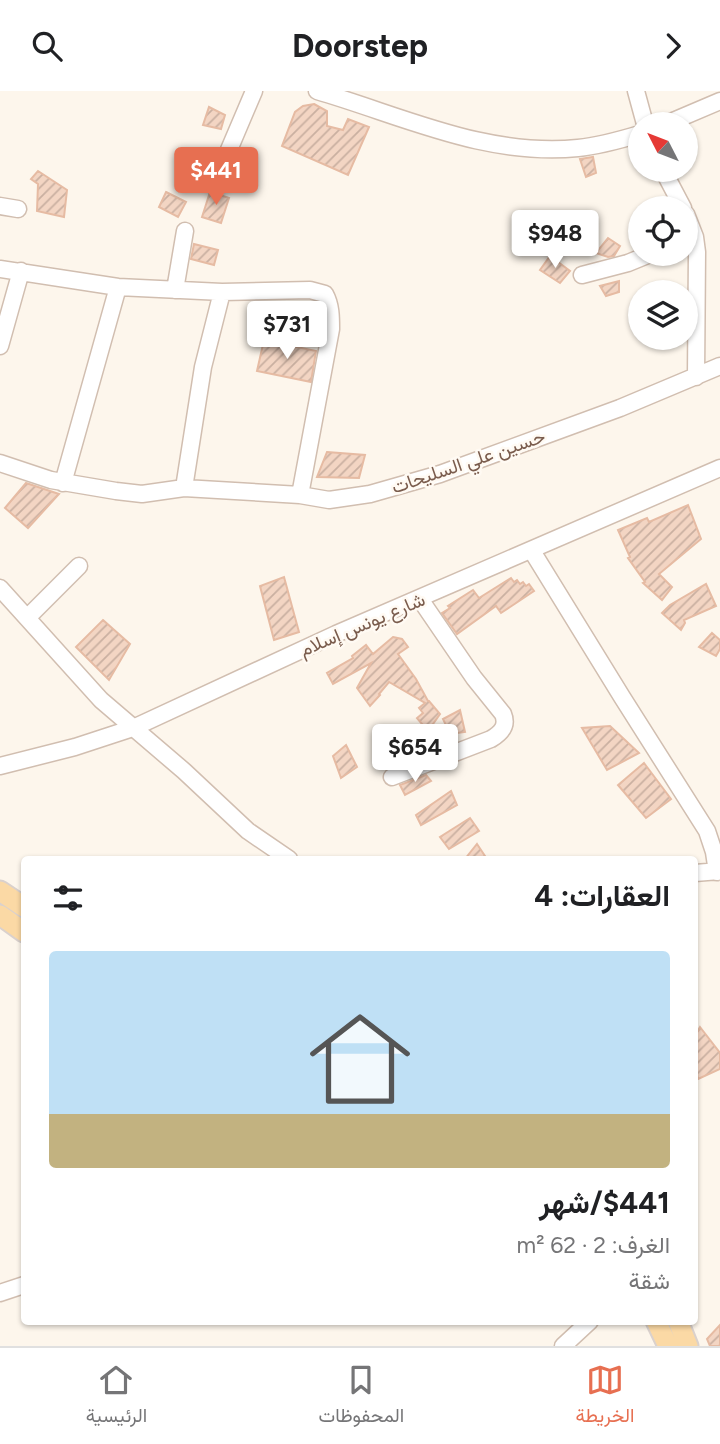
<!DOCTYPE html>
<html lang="ar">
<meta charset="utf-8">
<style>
:root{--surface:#fff;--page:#f6f6f6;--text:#202124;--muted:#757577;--line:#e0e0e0;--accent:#e76f51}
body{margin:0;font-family:Figtree,Vazirmatn,sans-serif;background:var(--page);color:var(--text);direction:rtl;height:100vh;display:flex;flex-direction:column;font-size:26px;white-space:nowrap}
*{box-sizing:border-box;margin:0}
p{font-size:23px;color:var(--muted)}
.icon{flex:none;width:38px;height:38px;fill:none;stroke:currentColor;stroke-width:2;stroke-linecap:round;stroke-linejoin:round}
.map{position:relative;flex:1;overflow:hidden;direction:ltr}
.panel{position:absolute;left:21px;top:765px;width:677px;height:469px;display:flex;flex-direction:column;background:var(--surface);border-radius:7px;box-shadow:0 2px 5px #0004;direction:rtl}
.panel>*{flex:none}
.needle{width:46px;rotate:312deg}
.buttons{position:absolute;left:628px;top:21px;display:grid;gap:14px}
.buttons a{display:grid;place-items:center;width:70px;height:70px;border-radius:50%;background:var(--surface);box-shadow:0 2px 5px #0004;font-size:35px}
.price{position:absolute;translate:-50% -60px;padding:0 16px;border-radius:7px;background:#fff;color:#222;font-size:23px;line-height:46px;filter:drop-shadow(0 2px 4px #0008)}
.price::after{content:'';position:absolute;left:50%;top:42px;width:21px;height:16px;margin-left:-10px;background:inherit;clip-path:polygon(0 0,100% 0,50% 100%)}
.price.on{background:var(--accent);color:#fff}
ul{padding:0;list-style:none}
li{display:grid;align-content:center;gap:14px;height:371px;padding:0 28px}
li span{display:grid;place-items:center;height:217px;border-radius:7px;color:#555}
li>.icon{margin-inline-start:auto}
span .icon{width:126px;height:126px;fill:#fffc;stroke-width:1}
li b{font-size:30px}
h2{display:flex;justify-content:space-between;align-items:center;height:84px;padding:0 28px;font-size:30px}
header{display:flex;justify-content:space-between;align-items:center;height:91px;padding:0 28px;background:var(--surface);font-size:32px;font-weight:700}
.tabs{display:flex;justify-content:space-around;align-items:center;height:98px;border-top:2px solid var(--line);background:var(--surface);font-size:19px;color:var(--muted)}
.tabs a{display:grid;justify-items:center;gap:4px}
.tabs .on{color:var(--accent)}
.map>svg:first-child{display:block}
.building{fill:url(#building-hatch);stroke:#e6bba3;stroke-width:2}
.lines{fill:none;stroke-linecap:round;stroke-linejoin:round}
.minor-casing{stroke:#d1beb0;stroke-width:19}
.major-casing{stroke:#dad1cd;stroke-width:23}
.minor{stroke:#fff;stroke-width:16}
.major{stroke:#fbd9a5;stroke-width:19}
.labels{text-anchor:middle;stroke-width:5;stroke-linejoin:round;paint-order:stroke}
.street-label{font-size:19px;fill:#7a5c4d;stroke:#fffaf3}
</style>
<header><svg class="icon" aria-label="forward" viewBox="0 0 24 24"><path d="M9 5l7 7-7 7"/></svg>Doorstep<svg class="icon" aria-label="search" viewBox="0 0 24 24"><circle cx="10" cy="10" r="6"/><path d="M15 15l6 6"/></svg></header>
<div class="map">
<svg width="720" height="1255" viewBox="0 0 720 1255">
<defs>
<pattern id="building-hatch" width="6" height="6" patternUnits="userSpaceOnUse" patternTransform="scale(1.75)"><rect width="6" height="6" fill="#f3d5c3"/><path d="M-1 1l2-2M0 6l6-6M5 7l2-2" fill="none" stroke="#cab0a1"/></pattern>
</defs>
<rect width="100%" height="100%" fill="#fdf6ec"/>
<path class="building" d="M314 13 327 20V35L343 39 348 28 369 36 348 84 282 55 295 21 303 15Z
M209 16 225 24 221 38 203 34Z
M593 66 596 82 586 86 580 68Z
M38 80 67 99 64 126 37 120 38 93 31 88Z
M166 101 186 111 178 126 159 116Z
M210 101 229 107 221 132 202 126Z
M547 124 563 135 550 144 537 133Z
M608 147 620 155 614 165 608 166 596 162Z
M194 153 218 159 214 174 191 168Z
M550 165 570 180 560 192 540 179Z
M619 190V201L606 205 600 195Z
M264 249 316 260 311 291 257 280Z
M327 361 365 364 359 387 317 386Z
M26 392 59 403 28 437 5 417Z
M688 414 701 448 659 483 672 496 662 509 643 492 645 491 628 467 630 466 618 439 647 427 649 431Z
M284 486 299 541 274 549 260 495Z
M511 487 514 491 517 489 520 493 523 491 526 495 529 493 534 500 501 522 496 515 457 543 442 522 450 517 448 515 473 499 479 507Z
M706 493 716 515 684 529 685 532 681 539 662 522 670 514Z
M103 529 130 553 109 589 76 556Z
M712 542 720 549V558L716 565 699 556Z
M393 546 402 548 408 556 398 563 416 588 428 610H429L440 623 428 640 417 627 423 622 419 617 425 612 389 591 379 603 380 604 370 615 357 597 371 572 333 593 327 582 353 567 352 565 366 554 373 563Z
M460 619 465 641 450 643 443 628Z
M610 635 639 662 607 679 582 637Z
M346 654 357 676 341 687 333 665Z
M644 672 671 708 646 727 618 694Z
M426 684 431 690 405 704 400 694Z
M451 700 457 714 421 734 416 724Z
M470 727 479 740 449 758 440 746Z
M477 753 487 768H465Z
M700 936 720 962V978L698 988 695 973V945Z
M720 1234V1255H710L707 1248Z"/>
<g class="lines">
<defs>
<path id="minor" d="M317 0C403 25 485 66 578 57 599 55 620 49 640 43
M636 0 645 33
M666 33 720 10
M663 79 683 117
M217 87 254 0
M0 115 18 118
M686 123 695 146 697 161 696 286
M0 178 118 196 222 201 310 199 325 203C331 214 331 226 331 238L300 404
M582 184 628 172 650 163
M175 199 185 140
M0 255 21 180
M0 372 51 389 116 400 142 403 184 397 300 404 329 409 370 403 440 383 620 317 720 275
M63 392 118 196
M184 397 203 276 222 201
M532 460 622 606 707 740 714 761 717 781
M0 497 101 609 184 680 248 740 289 768
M27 527 79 475
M0 675 75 656 133 637 336 543 720 377
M392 686 491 648C501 642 508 635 503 623L474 587 420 508
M695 782 720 780
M0 1202 24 1194
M563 1255 590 1230"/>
<path id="major" d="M0 800 24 816
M0 824 24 841
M656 1230 668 1255
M678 1230 688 1255"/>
</defs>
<use href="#minor" class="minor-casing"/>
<use href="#major" class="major-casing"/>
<use href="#minor" class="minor"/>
<use href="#major" class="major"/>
</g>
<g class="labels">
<g class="street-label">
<text transform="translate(468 370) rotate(-19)" y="7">حسين علي السليحات</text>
<text transform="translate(362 533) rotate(-23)" y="7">شارع يونس إسلام</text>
</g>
</g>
</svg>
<div class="buttons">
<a><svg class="needle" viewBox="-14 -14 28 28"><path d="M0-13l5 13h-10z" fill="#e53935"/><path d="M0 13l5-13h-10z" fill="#757577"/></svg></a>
<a><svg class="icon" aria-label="locate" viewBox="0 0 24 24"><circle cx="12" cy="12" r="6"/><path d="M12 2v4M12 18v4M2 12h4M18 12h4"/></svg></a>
<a><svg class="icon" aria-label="layers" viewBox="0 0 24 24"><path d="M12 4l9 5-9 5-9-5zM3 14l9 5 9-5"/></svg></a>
</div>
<b class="price on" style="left:216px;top:116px">$441</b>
<b class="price" style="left:555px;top:179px">$948</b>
<b class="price" style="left:287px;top:270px">$731</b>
<b class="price" style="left:415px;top:693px">$654</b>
<section class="panel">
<h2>العقارات: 4<svg class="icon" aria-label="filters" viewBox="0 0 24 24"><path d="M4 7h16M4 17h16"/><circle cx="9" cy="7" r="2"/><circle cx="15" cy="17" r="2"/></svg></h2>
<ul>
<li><span style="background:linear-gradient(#bfe0f5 75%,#c2b280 0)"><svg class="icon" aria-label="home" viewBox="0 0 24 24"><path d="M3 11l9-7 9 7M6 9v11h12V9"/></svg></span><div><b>$441/شهر</b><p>الغرف: 2 · 62 m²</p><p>شقة</p></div></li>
</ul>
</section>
</div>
<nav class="tabs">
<a class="on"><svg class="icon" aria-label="map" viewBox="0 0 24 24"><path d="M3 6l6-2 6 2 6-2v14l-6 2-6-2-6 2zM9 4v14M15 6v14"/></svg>الخريطة</a>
<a><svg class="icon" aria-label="saved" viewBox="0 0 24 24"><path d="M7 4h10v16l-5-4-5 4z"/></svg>المحفوظات</a>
<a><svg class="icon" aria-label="home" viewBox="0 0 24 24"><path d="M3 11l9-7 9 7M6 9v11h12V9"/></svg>الرئيسية</a>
</nav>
